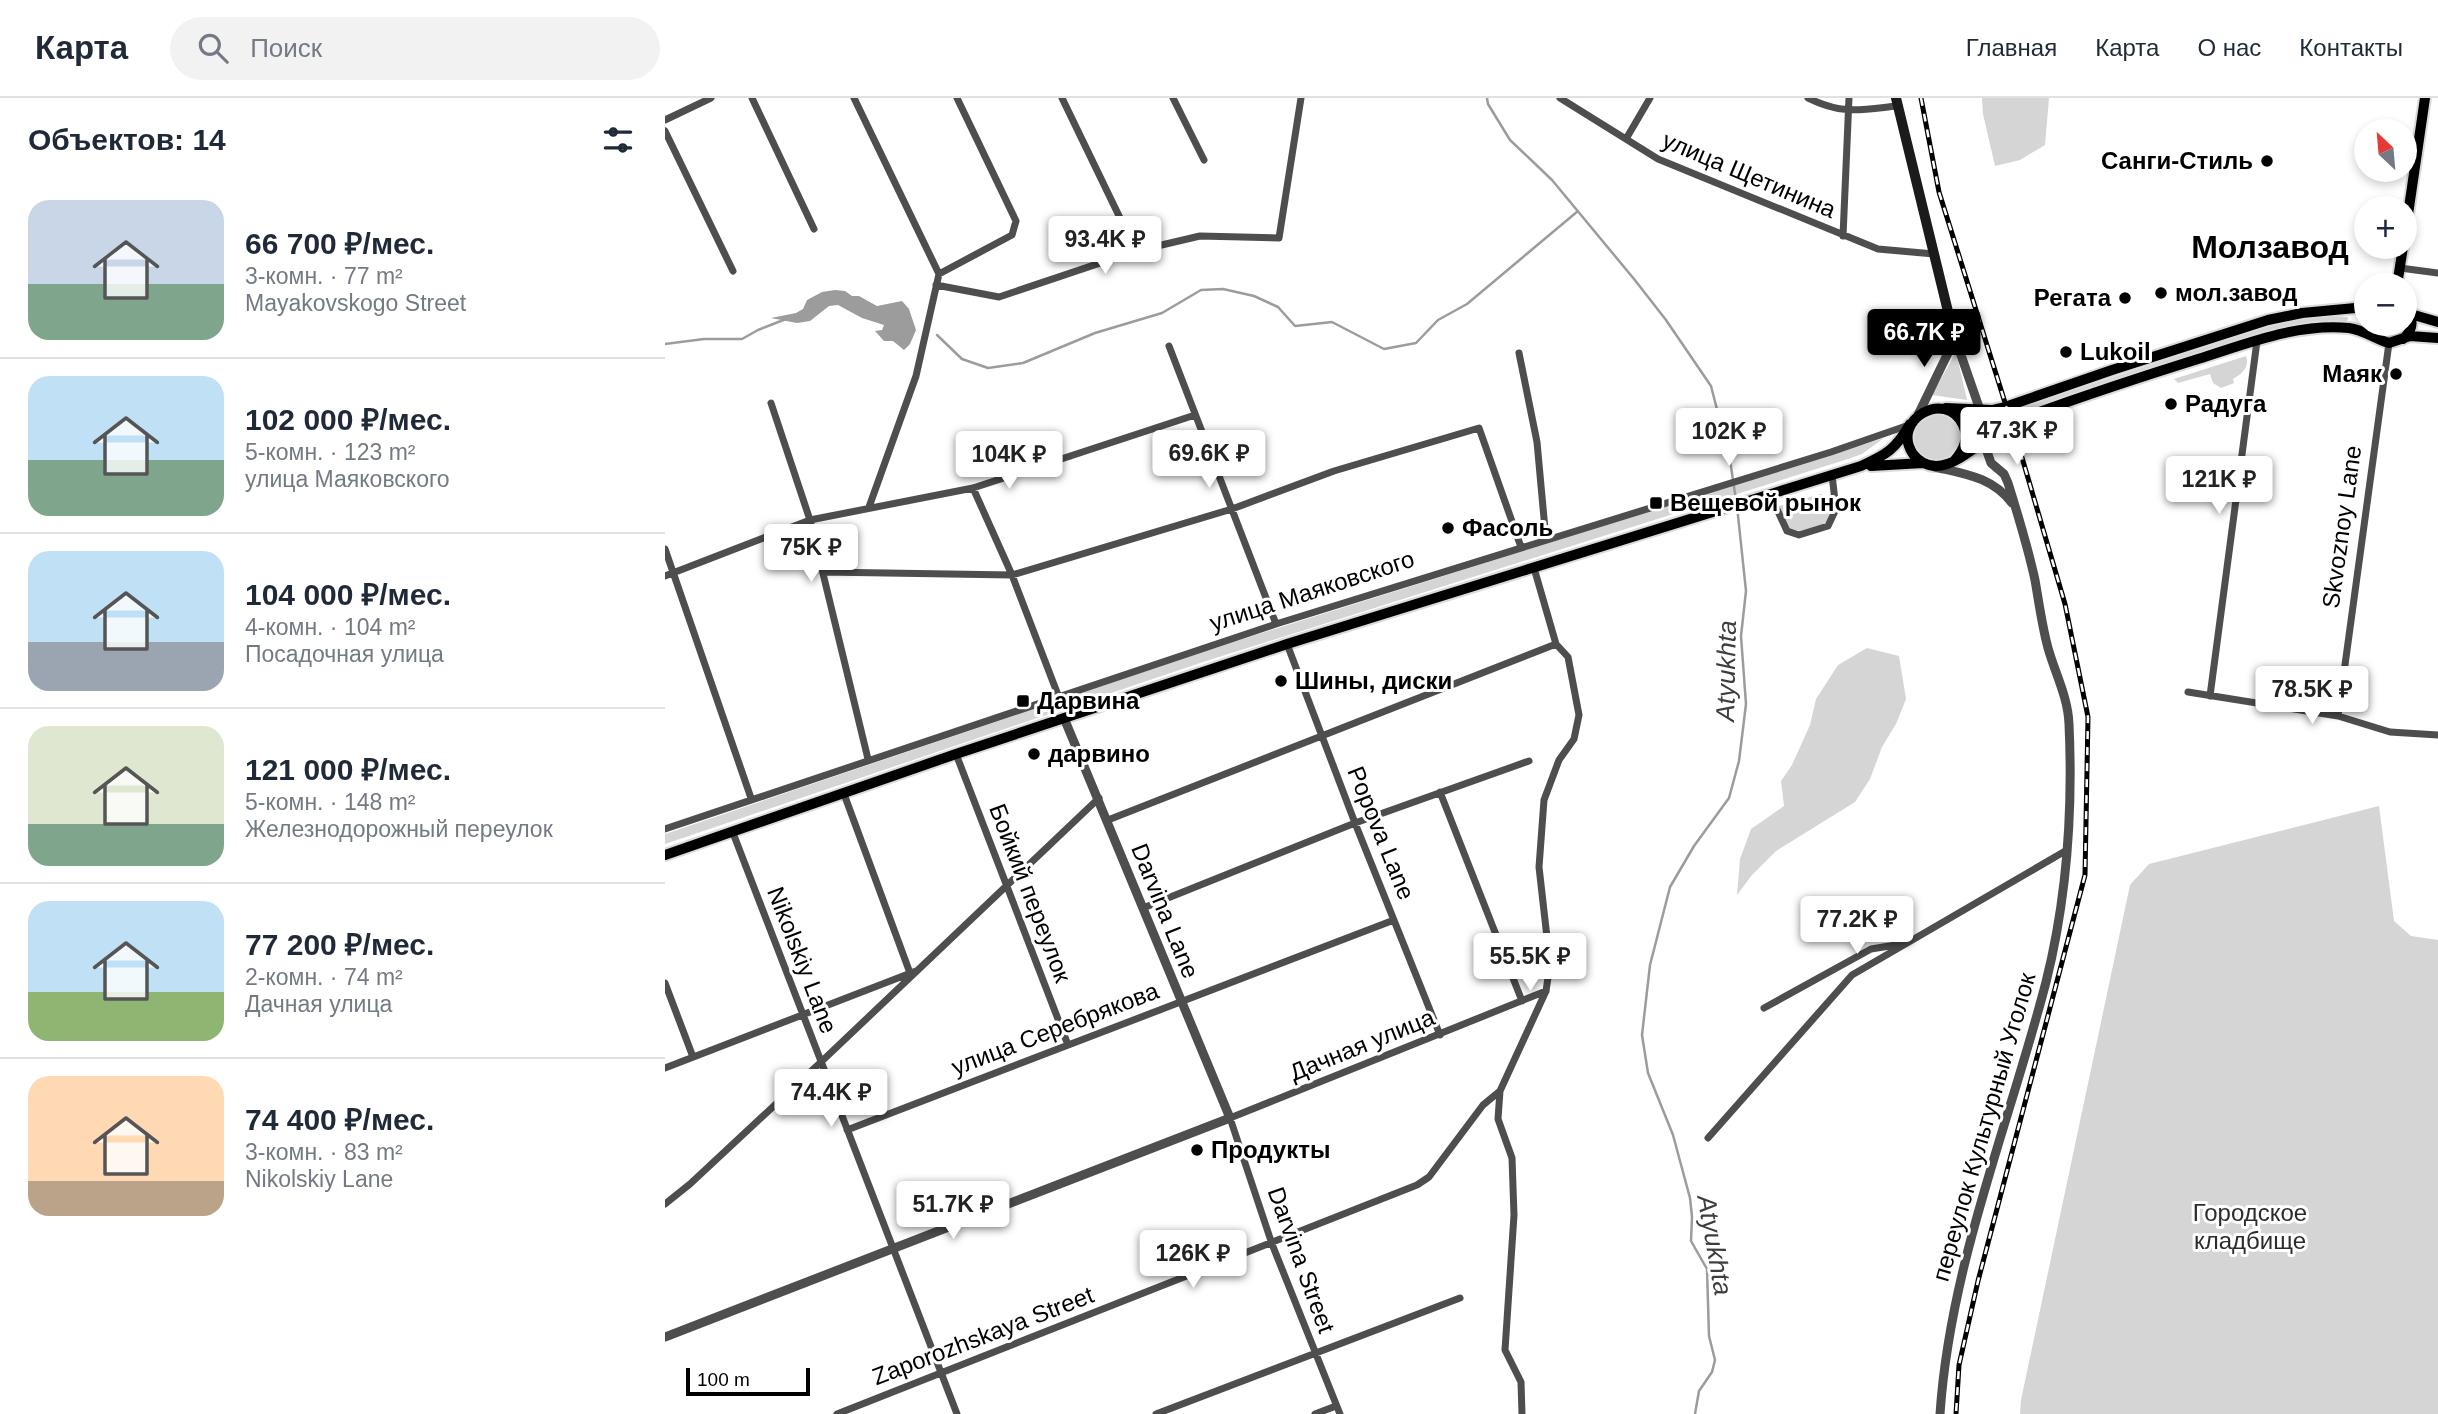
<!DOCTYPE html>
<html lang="ru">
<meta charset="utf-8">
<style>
:root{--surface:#fff;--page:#f2f2f3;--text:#1f2937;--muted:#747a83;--line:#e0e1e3;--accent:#000}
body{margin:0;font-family:Helvetica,sans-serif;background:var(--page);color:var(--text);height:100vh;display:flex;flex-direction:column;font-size:26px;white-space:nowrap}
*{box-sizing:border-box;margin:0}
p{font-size:23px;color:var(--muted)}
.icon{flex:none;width:38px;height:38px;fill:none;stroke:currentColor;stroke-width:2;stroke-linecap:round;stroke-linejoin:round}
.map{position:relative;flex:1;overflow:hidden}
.sheet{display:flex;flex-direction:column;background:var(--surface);width:665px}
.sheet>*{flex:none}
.needle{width:46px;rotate:334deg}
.buttons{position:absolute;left:1689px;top:21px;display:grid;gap:14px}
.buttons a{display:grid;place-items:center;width:63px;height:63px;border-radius:50%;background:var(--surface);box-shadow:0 4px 10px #0003;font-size:35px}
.scale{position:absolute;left:21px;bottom:18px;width:124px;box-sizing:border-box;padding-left:7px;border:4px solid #000;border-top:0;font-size:19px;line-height:24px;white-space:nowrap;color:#000;-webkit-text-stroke:5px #fff;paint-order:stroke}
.price{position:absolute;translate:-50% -60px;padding:0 16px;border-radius:7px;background:#fff;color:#222;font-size:23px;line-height:46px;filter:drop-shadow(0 2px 4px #0008)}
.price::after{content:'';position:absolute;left:50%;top:42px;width:21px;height:16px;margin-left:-10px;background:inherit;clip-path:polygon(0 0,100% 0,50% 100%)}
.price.current{background:var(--accent);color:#fff}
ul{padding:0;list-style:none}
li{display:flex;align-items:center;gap:21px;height:175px;padding:0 28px}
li+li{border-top:2px solid var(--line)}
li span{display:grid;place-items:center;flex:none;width:196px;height:140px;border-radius:21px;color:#555}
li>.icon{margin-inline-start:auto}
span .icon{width:84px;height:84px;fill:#fffc;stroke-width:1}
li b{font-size:30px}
h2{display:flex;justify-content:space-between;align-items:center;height:84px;padding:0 28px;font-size:30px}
header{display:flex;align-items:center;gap:42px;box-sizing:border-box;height:98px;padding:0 35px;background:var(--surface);border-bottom:2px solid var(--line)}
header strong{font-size:33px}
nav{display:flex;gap:38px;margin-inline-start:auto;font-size:24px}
.search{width:490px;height:63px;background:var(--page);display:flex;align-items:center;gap:18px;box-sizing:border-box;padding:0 24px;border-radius:38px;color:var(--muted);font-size:26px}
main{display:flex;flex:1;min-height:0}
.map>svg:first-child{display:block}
.green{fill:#d5d5d5}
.water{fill:#9c9c9c}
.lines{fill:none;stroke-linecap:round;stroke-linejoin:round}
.stream{stroke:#9c9c9c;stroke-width:2.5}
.primary-casing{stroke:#dbdbdb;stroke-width:14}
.minor{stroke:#4e4e4e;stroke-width:7}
.tertiary{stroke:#4e4e4e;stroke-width:9}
.secondary{stroke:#1b1b1b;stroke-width:10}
.primary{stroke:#000;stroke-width:10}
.rail-casing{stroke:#000;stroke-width:5}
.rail{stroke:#fff;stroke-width:2.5;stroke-dasharray:8;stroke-linecap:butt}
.poi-dot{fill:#000;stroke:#fff;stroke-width:2.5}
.labels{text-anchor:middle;stroke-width:6;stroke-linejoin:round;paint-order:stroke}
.poi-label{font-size:24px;font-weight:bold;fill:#000;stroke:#fff;text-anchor:start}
.street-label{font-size:24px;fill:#000;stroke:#fff}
.park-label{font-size:24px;fill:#2c2c2c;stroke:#fff}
.water-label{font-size:26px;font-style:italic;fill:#3d3d3d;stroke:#fff}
.district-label{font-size:32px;font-weight:bold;fill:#000;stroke:#fff}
</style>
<header>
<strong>Карта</strong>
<div class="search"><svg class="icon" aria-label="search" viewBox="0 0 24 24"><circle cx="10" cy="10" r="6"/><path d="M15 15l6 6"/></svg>Поиск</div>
<nav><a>Главная</a><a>Карта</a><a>О нас</a><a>Контакты</a></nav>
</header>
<main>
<section class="sheet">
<h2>Объектов: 14<svg class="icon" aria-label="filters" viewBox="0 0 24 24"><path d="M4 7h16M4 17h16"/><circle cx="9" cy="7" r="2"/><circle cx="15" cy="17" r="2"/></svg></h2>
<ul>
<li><span style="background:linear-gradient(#c9d6e8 60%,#7fa58c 0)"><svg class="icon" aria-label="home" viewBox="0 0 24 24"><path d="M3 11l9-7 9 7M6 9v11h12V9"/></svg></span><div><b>66 700 ₽/мес.</b><p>3-комн. · 77 m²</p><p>Mayakovskogo Street</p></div></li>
<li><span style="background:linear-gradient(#bfe0f5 60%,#7fa58c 0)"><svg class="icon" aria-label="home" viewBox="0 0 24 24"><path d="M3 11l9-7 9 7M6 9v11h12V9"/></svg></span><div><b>102 000 ₽/мес.</b><p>5-комн. · 123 m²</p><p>улица Маяковского</p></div></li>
<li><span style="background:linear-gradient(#bfe0f5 65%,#9aa5b1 0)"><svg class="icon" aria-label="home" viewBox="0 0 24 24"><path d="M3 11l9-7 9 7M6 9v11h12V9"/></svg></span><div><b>104 000 ₽/мес.</b><p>4-комн. · 104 m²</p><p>Посадочная улица</p></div></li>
<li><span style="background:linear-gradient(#dfe7d0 70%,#7fa58c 0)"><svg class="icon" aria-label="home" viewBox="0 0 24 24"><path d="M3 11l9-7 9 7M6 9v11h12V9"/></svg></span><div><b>121 000 ₽/мес.</b><p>5-комн. · 148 m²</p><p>Железнодорожный переулок</p></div></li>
<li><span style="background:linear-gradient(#bfe0f5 65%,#8fb573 0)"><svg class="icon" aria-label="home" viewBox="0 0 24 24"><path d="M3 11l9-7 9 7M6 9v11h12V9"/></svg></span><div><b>77 200 ₽/мес.</b><p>2-комн. · 74 m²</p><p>Дачная улица</p></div></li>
<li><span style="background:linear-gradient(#ffd9b3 75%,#b9a48a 0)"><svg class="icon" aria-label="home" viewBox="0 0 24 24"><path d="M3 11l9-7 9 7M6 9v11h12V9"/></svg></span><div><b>74 400 ₽/мес.</b><p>3-комн. · 83 m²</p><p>Nikolskiy Lane</p></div></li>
</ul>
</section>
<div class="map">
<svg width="1773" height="1316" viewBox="0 0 1773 1316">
<rect width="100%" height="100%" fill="#fff"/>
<path class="green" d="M1317 0H1384L1380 47 1355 62 1330 68 1318 16Z
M1740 213 1742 226 1737 233 1724 236 1716 230 1714 226H1740Z
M1666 218 1683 219 1682 225 1650 224 1602 235 1358 314 1357 309 1602 229 1643 219Z
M1291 254 1302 302 1267 297Z
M1581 258C1585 269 1577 276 1568 281L1569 285 1556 290 1548 285 1545 276 1513 285 1509 281Z
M1249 339a23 23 0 1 1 46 0a23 23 0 1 1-46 0Z
M1219 340 1197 356 1183 361 538 564 0 746V736L536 554Z
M1156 396 1164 400 1167 412 1160 426 1137 433 1124 431 1114 408Z
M1202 550 1234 558 1241 601 1231 626 1217 649 1205 681 1190 704 1111 753 1087 777 1072 797 1075 761 1086 731 1119 708 1116 683 1127 667 1145 627 1151 601 1173 567Z
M1714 708 1729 823 1746 838 1773 842V1316H1355L1356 1302 1465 787 1484 766Z"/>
<path class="water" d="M170 192 180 193 187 198H194L212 208 237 203 244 211 251 232 245 246 239 252 228 243H219L210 233 217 232 219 227 197 220 173 207 164 208 145 223 132 225 106 220 131 215 138 211 142 202 157 194Z"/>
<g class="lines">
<path class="stream" d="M822 0 823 6 845 42 887 82 969 181 1001 222 1046 288 1065 362 1071 402
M272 237 297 261 323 270 358 265 430 235 497 215 536 192 558 191 589 198 613 209 630 228 667 224 719 251 751 245 773 222 802 206 913 113
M0 246 39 241H77L93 232 121 221
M1030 1316 1034 1293 1047 1274 1050 1262 1044 1238 1042 1171 1026 1143 1027 1119 1025 1100 1008 1037 983 975 977 937 985 867 1005 789 1029 748 1064 700 1074 663 1081 606 1076 538 1081 493 1072 408"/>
<defs>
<path id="primary" d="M1740 137 1760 0
M1730 187 1733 181 1738 149
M1744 212 1749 217 1773 224
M1738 241C1752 229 1746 219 1740 204
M1281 310 1327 312 1340 309 1447 272 1603 222 1637 215 1701 209
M1290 362C1299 351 1304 340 1298 327 1281 290 1225 322 1248 356 1253 363 1262 368 1271 368 1296 368 1322 336 1344 325 1406 302 1469 281 1533 261 1581 246 1632 225 1684 230 1699 232 1710 241 1724 245L1745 238 1773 240
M1206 368 1258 365
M0 757 291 656 622 546 1196 368C1221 357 1231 351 1245 326"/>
</defs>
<use href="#primary" class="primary-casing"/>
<path class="minor" d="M87 0 149 131
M189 0 274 176 251 278 204 409
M397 0 471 153
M508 0 539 62
M895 0 993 61 1213 151 1269 156
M1143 0C1178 17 1195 12 1232 8
M0 22 46 0
M0 33 68 173
M961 41 985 0
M1178 138 1184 0
M1735 170 1773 175
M274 176 347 137 351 123 292 0
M271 187 334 199 471 153 535 138 614 140 636 0
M504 248 611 526
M854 255 872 344 881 442
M106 305 145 422 203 661
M308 390 347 477 393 597
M1105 396 1122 433 1134 437 1163 428 1171 411 1167 377
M0 451 86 700
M158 474 347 477 567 411 669 373 814 330 856 449
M0 478 145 422 308 390 530 317
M622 546 690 725 775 937
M1523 594 1673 618 1725 634 1773 637
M1545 598 1592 243
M1673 618 1724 245
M291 656 403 947
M775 694 857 903
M179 696 245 875
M443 722 891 546
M0 731 611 526 1166 354 1244 327
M68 735 292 1316
M478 810 690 725 864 663
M0 885 28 959
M1099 910 1206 851 1237 846
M0 970 251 873
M182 1032 729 822
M1043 1040 1187 877 1402 752
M0 1106 25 1086 156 964 434 700
M172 1316 752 1087 764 1079 818 1007 835 993
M491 1316 795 1200
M650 1316 671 1308
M675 1316 607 1146 565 1020 881 893
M857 1316 856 1284 840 1252 849 1117 847 1060 833 1021 835 993 881 893 885 866 874 769 879 702 894 662 909 641 914 617 903 559 891 546 869 470"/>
<path class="tertiary" d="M1288 234 1315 312 1313 328 1300 350
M1253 317 1283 255 1288 236
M1270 369C1300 376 1327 379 1347 405
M0 1239 565 1020 399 620
M1275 1316C1285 1167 1344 1027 1381 884 1402 800 1408 713 1404 626 1403 599 1390 575 1383 550 1377 528 1374 505 1370 482 1363 450 1353 417 1343 385L1339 376 1326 365 1318 342"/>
<path class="secondary" d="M1231 0 1288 234"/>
<use href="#primary" class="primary"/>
<defs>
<path id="rail" d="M1256 0 1274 94 1353 346 1400 506 1423 619 1420 777 1313 1183 1294 1267 1291 1316"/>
</defs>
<use href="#rail" class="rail-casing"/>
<use href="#rail" class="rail"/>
</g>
<g class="poi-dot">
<circle cx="1602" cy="63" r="7"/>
<circle cx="1496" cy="195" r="7"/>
<circle cx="1460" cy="200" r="7"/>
<circle cx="1401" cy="254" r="7"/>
<circle cx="1731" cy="276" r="7"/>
<circle cx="1506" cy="306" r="7"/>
<rect x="984" y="398" width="14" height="14" rx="3.5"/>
<circle cx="783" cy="430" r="7"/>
<circle cx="616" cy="583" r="7"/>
<rect x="351" y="596" width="14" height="14" rx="3.5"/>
<circle cx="369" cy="656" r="7"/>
<circle cx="532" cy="1052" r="7"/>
</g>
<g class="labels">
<g class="poi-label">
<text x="1588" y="71" text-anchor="end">Санги-Стиль</text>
<text x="1510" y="203">мол.завод</text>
<text x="1446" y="208" text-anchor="end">Регата</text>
<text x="1415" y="262">Lukoil</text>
<text x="1717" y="284" text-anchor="end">Маяк</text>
<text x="1520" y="314">Радуга</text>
<text x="1005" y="413">Вещевой рынок</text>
<text x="797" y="438">Фасоль</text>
<text x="630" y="591">Шины, диски</text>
<text x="372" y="611">Дарвина</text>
<text x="383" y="664">дарвино</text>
<text x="546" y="1060">Продукты</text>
</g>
<g class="street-label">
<text transform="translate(1084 77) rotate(23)" y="8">улица Щетинина</text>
<text transform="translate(1677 429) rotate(-82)" y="8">Skvoznoy Lane</text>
<text transform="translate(647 493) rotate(-18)" y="8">улица Маяковского</text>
<text transform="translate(716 735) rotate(68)" y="8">Popova Lane</text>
<text transform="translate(365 795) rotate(69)" y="8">Бойкий переулок</text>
<text transform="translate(500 813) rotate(68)" y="8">Darvina Lane</text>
<text transform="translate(137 862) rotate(69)" y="8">Nikolskiy Lane</text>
<text transform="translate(390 931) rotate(-21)" y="8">улица Серебрякова</text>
<text transform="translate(697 947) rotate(-22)" y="8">Дачная улица</text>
<text transform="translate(1319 1029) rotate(-74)" y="8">переулок Культурный Уголок</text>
<text transform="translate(636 1162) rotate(70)" y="8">Darvina Street</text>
<text transform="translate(318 1238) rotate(-21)" y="8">Zaporozhskaya Street</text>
</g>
<g class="park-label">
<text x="1585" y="1123">Городское<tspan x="1585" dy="28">кладбище</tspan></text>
</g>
<g class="water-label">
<text transform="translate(1061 573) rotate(-89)" y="9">Atyukhta</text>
<text transform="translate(1050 1147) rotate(80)" y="9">Atyukhta</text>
</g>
<g class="district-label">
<text x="1605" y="160">Молзавод</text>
</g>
</g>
</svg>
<div class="buttons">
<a><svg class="needle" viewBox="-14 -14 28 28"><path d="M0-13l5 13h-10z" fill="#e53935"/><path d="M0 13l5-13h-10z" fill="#747a83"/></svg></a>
<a>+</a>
<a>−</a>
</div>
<div class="scale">100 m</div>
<b class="price" style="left:440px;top:178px">93.4K ₽</b>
<b class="price current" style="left:1259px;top:271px">66.7K ₽</b>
<b class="price" style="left:1352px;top:369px">47.3K ₽</b>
<b class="price" style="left:1064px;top:370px">102K ₽</b>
<b class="price" style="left:544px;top:392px">69.6K ₽</b>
<b class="price" style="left:344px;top:393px">104K ₽</b>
<b class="price" style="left:1554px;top:418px">121K ₽</b>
<b class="price" style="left:146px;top:486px">75K ₽</b>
<b class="price" style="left:1647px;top:628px">78.5K ₽</b>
<b class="price" style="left:1192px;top:858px">77.2K ₽</b>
<b class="price" style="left:865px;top:895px">55.5K ₽</b>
<b class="price" style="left:166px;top:1031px">74.4K ₽</b>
<b class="price" style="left:288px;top:1143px">51.7K ₽</b>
<b class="price" style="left:528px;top:1192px">126K ₽</b>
</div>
</main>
